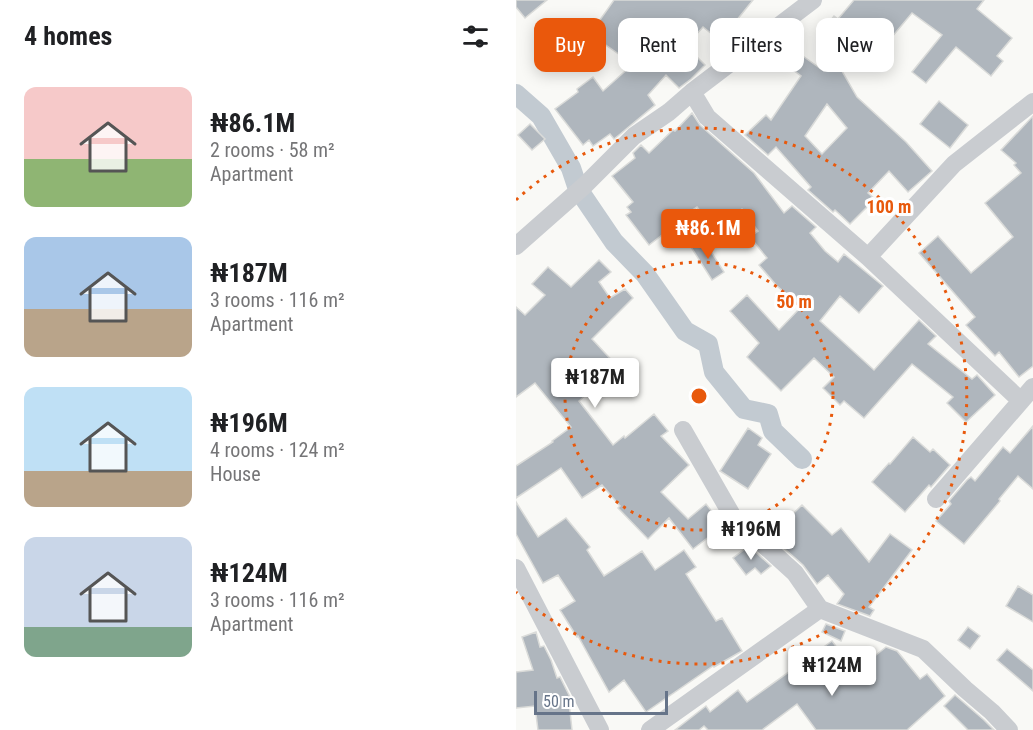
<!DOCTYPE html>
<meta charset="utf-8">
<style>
:root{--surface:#fff;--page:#f2f2f2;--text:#202124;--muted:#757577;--accent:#ea580c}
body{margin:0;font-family:"Roboto Condensed",sans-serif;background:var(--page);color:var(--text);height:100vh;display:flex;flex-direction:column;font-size:22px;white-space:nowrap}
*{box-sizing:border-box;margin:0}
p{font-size:20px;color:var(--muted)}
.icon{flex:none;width:33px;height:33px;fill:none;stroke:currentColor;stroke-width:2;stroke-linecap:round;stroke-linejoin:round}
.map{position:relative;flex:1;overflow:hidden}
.drawer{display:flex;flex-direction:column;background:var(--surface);width:516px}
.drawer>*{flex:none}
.guide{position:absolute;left:18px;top:18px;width:408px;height:54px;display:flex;gap:12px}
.scale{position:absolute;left:18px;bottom:15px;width:134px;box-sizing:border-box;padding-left:6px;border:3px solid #667489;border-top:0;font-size:16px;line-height:21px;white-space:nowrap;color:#667489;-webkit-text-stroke:4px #fff;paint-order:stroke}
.price{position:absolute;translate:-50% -51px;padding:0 14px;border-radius:6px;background:#fff;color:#222;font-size:20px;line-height:39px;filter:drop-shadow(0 2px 3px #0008)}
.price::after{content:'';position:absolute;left:50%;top:36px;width:18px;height:14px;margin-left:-9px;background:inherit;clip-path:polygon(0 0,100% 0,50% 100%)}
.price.active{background:var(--accent);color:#fff}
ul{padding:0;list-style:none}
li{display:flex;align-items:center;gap:18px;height:150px;padding:0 24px}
li span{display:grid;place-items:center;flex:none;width:168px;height:120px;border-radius:12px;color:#555}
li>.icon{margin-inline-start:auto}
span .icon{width:72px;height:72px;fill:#fffc;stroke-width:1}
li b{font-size:26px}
h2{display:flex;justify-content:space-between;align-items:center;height:72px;padding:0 24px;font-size:26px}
.chip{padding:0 21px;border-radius:12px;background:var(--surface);box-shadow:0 3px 15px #0003;font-size:21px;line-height:54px}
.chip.active{background:var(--accent);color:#fff}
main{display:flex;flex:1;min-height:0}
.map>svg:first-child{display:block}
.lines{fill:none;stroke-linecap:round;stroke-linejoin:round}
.canal{stroke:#c2cad1;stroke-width:20}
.building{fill:#afb6bd;stroke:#dadbd9;stroke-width:1.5;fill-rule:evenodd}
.minor{stroke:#c9ccd0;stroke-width:18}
.ring{fill:none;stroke:#e8590c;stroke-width:3;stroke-dasharray:3 6}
.centre{fill:#e8590c;stroke:#fff;stroke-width:3}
.ring-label{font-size:18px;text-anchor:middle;font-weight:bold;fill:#e8590c;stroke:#fff;stroke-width:6;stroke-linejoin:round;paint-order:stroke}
</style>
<main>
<section class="drawer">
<h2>4 homes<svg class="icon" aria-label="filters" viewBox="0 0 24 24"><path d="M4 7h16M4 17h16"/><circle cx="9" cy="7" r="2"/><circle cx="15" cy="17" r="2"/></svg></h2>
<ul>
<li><span style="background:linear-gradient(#f6c9c9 60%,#8fb573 0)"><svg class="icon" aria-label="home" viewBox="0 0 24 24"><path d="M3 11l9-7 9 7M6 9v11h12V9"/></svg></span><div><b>₦86.1M</b><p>2 rooms · 58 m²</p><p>Apartment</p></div></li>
<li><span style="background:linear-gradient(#a9c7e8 60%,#b9a48a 0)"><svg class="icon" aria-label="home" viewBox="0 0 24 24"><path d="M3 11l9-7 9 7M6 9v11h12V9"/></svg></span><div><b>₦187M</b><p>3 rooms · 116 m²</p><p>Apartment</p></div></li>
<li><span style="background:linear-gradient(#bfe0f5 70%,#b9a48a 0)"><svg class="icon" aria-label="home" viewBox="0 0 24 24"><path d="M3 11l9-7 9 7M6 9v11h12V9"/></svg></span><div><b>₦196M</b><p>4 rooms · 124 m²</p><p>House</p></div></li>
<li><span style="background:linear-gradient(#c9d6e8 75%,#7fa58c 0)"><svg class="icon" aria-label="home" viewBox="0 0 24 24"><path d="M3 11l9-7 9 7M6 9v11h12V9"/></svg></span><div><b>₦124M</b><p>3 rooms · 116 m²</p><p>Apartment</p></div></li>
</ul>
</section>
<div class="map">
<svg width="517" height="730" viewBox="0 0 517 730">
<rect width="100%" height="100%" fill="#f9f9f6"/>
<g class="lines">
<path class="canal" d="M0 94 25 116 55 168 62 189 98 242 129 274 169 331 192 344 198 372 228 409 252 414 257 431 286 459"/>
</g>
<path class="building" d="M0 0H31L9 18 0 7Z
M98 0H237L216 26 219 29 207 43 187 27 170 46 189 65 175 79 163 88 150 75 132 95 139 105 103 135 98 139 94 134 77 146 73 140 67 145 39 109 62 92 61 89 77 77 87 91 117 64 74 34Z
M338 0H468L461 9 496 38 481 56 487 61 475 76 440 47 410 83 396 72 426 35 396 13 370 44 356 33 326 71 341 97 390 142 416 171 392 192 373 171 352 193 359 199 334 224 319 210 317 212 292 190 295 187 260 147 252 155 229 135 250 115 255 120 285 76 264 60 274 47 308 71 325 49 304 34 318 16 322 19ZM311 104 331 128 306 154 289 136Z
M423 101 452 125 434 148 404 124Z
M176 113 184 125 238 173 268 213 276 206 300 227 294 233 309 251 322 262 328 254 367 286 343 313 324 296 304 321 358 370 403 320 420 336 412 344 456 379 461 375 479 395 450 422 431 403 437 397 396 364 348 418 328 401 324 405 307 388 318 377 298 358 265 391 231 357 243 343 214 311 231 295 263 330 285 307 261 286 243 265 251 258 234 237 242 231 226 209 198 229 181 207 148 229 150 232 133 245 110 215 115 212 111 207 117 202 96 176 119 158 117 153 125 145 133 153 157 130 159 131Z
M517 116V366L503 377 483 352 479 356 450 325 459 317 403 253 422 236 455 273 497 237 469 203 505 173 498 165 500 163 485 150Z
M14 124 29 139 16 150 2 135Z
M187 239 208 272 196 280 175 247Z
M83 260 95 272 83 282 94 298 109 289 117 298 76 339 102 367 63 401 97 445 108 436 109 438 138 414 152 431 145 436 173 465 145 492 172 519 190 504 207 526 177 549 153 518 132 539 102 508 104 506 86 485 66 498 45 468 0 498V466L37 442 36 441 55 427 19 383 0 397V307L9 315 29 295 16 284 32 267 55 287Z
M517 426V489L502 476 483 499 484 501 448 544 420 521 435 504 433 501 451 480 455 477 459 481 487 447 494 453Z
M232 428 246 438 242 445 255 454 232 489 204 471Z
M397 437 414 452 417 449 434 465 415 487 413 485 389 512 356 482 373 463 374 464Z
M0 502 22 537 50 518 74 547 71 550 88 576 126 551 139 570 168 550 180 567 170 574 200 621 206 618 226 651 198 667 197 666 130 712 108 680 93 692 62 636 61 637 44 610 59 601 42 575 27 583 0 534Z
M286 505 316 535 325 528 353 562 374 534 396 550 353 607 358 610 354 616 321 604 328 594 312 575 301 584 287 565 254 536Z
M233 546 255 566 245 574 239 568 230 575 217 558Z
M502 586 517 595V622L490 606Z
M310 624 329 631 325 641 306 632Z
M452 627 464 636 454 649 442 640Z
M20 632 24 647 28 646 35 660 41 678 44 677 56 701 53 702 56 730H22L19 706 0 708V672L17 670 6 637Z
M316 641 339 672 370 647 381 651 404 679 411 674 429 696 391 730H300L281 704 246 730H192L188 726 183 730H159L190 706 194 712 222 690 231 702Z
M491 649 517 670V691L481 660Z
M439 695 468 720 478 730H452L428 706Z"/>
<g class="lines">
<path class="minor" d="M176 92 191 117 352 257 505 401
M0 246 68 186 118 136 153 112 176 92 297 0
M352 257 438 164 517 102
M167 430 217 517 279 573 304 609 407 649 449 689 476 712 493 730
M420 499 517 387
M0 568 84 730
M134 730 304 609"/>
</g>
<g class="ring">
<circle cx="183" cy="396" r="134"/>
<path d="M0 200A268 268 0 1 1 0 592"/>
</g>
<circle cx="183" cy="396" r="9" class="centre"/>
<g class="ring-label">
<text x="373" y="213">100 m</text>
<text x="278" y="308">50 m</text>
</g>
</svg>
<div class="scale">50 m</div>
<b class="price active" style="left:192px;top:260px">₦86.1M</b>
<b class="price" style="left:79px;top:409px">₦187M</b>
<b class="price" style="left:235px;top:561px">₦196M</b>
<b class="price" style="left:316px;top:697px">₦124M</b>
<div class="guide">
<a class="chip active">Buy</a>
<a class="chip">Rent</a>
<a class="chip">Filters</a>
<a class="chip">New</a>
</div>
</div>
</main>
